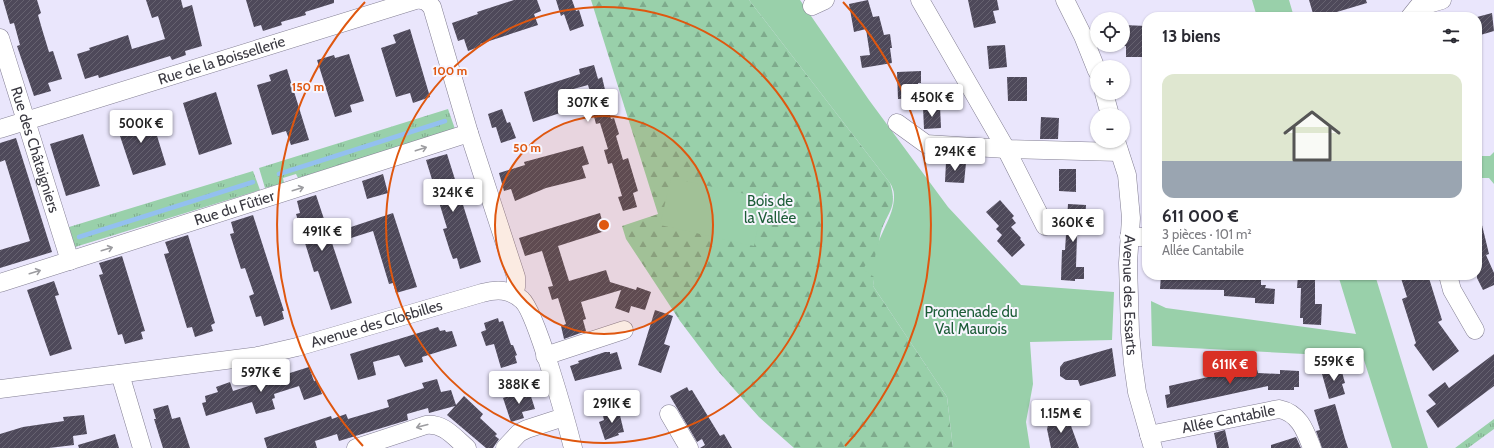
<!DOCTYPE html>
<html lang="fr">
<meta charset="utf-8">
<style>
:root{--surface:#fff;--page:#f2f2f3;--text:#2b2b33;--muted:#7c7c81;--accent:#d93025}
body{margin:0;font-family:Cabin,sans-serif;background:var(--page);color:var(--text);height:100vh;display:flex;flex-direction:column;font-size:15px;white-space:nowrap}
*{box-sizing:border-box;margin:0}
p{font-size:13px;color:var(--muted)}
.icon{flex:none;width:22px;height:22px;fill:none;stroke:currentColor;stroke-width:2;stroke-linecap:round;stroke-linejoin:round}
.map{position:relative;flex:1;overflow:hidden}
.panel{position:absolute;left:1142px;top:12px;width:340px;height:268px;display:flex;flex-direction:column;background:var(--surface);border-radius:16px;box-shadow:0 1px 3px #0004}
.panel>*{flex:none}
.tools{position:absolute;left:1090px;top:12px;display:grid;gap:8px}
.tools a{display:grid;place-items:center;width:40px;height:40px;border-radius:50%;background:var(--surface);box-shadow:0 1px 3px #0004;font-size:20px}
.price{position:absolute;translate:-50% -34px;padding:0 9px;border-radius:4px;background:#fff;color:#222;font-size:13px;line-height:26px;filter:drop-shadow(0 1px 2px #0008)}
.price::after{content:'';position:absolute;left:50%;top:24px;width:12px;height:9px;margin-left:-6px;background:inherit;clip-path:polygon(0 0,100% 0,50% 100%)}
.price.active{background:var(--accent);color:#fff}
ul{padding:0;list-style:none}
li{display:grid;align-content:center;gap:8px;height:212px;padding:0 20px}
li span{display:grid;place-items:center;height:124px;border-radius:12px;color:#555}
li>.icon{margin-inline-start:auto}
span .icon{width:72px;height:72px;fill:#fffc;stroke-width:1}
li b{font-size:17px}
h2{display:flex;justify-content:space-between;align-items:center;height:48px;padding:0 20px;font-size:17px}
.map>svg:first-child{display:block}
.grass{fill:url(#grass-tufts)}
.forest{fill:url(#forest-firs)}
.green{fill:#99d0aa}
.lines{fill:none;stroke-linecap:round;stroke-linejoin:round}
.stream{stroke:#93c0ef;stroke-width:4.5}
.building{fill:url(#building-hatch)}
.minor-casing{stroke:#837f93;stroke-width:19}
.minor{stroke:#fff;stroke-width:18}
.oneway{stroke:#9c9ca0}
.ring{fill:none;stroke:#df570f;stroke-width:2}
.labels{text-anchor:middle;stroke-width:4;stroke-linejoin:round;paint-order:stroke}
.street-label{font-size:15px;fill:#3a3941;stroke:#f7f5fe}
.park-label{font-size:15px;fill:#1d5d38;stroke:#f7f5fe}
.centre{fill:#df570f;stroke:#f7f5fe;stroke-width:2}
.ring-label{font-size:12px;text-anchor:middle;font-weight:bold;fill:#df570f;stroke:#f7f5fe;stroke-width:4;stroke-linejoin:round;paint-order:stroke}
</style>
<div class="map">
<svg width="1494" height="448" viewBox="0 0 1494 448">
<defs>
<pattern id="grass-tufts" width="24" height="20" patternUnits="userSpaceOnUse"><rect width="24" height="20" fill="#99d0aa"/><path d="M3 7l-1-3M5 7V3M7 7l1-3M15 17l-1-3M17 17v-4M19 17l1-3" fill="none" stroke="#7eaa8c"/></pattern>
<pattern id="forest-firs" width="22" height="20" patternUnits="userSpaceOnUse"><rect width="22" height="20" fill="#99d0aa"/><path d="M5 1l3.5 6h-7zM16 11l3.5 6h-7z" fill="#7eaa8c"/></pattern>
<pattern id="building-hatch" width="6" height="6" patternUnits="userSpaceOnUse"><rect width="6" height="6" fill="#4e495a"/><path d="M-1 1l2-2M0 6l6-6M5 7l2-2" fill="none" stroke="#666270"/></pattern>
</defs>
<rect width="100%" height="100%" fill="#eae6fc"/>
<path class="grass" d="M448 109 455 129 298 178 296 174 283 178 284 183 265 188 259 168Z
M253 171 260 190 75 247 69 227Z
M1494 419V429L1468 448H1455Z"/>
<path class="forest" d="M591 0H749L890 183C899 210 885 213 880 236 877 252 876 269 873 286L947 397 953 448H794L759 417 717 370 680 321 626 239 622 226 658 214Z"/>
<path class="green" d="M749 0H800L869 100 948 207 1021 285 1114 292 1112 340 1030 342 1033 384 1026 422 1030 448H953L947 397 873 286 874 277 863 269 871 257 875 259C876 236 895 217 894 195 894 191 892 186 890 183Z
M1252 0H1289L1294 17H1257Z
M1494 152V184L1489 178H1477V156H1490Z
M671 178 764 198 754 246 660 225Z
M1338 275H1375L1428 448H1392L1363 357 1152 346 1151 301 1166 308 1356 334Z"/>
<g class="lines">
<path class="stream" d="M279 174 445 121
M79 237 253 182"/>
</g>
<path class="building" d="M3 0H37L41 13 38 15 42 29 49 52 53 51 62 79 48 83 51 91 34 96 17 46 20 45 14 23 10 24Z
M146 0H181L183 8 192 5 202 46 185 51 186 55 172 60 170 56 99 78 98 75 85 79 77 54 90 50 89 48 128 35 132 49 165 39 158 16 152 18Z
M246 0H334V3L305 12 306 15 281 22 282 25 263 31 261 25 254 27Z
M514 0H537L541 11 534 14 538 25 480 44 481 46 468 51 464 39 458 41 452 23 478 14 477 12Z
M556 0H572L576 11 579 10 584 26 570 31 564 14 561 16Z
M868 0 873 17 879 16 884 35 890 34 892 48H890L892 63 862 68 860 56 870 55 866 29 854 32 849 4Z
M968 0H997L999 10 993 11 996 23 974 28Z
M1309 0H1366L1367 3 1320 17H1314Z
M1492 13 1494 31 1477 36V17Z
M1123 25 1147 26V57H1126V46H1123Z
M410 29 430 97 413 103 410 93 396 97 381 48 396 43 393 35Z
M1005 45 1007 67 989 69 987 46Z
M349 54 364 101 350 105 352 112 335 117 317 60 334 55 335 58Z
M594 65 598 79 602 77 606 94 604 95 611 119 614 118 619 134 616 136 623 160 628 158 638 191 633 193 637 207 623 211 618 197 622 196 612 163 608 164 604 150 608 149 600 123 596 124 592 109 595 108 588 85 566 91 568 98 562 100 566 111 533 122 524 92 580 74 579 69Z
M287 69 309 140 291 145 286 131 272 135 257 85 271 81 269 75Z
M921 71V83H918V98L898 99 897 72Z
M1007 77H1027V101H1008Z
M216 92 232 144 199 155 183 103Z
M940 106 941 128 924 129 923 107Z
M502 109 507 123 510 122 516 138 501 143 496 127 492 128 488 114Z
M150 113 166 165 133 175 116 124Z
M1041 117 1059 118 1058 139H1040Z
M83 134 100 186 66 196 50 144Z
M16 138 52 252 0 268V250L30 241 5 160 0 162V143Z
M583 146 589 164 582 166 586 178 546 188 515 201 511 189 504 191 499 173 525 165 524 162Z
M447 154 481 262 460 269 457 258 453 259 450 251 443 229 447 228 426 160Z
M946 162 966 163 964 183 945 182Z
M1059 169H1076V192L1059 191Z
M383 174 388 193 367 199 362 181Z
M316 195 352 303 331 310 318 271 314 272 296 214 300 213 297 201Z
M1000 200 1014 216 1012 218 1016 223 1011 227 1021 238 1020 239 1025 245 1012 257 997 241 1002 235 996 229 999 226 986 212Z
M1068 204 1086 205 1084 235H1077L1076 267H1084V279H1075V281L1061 280 1062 250H1065Z
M393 213 417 287 396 293 393 283 389 284 373 231 351 238 348 228Z
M600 213 605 231 558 246 569 281 606 270 610 282 636 290 637 287 651 292 645 310 631 306 629 313 615 308 621 290 581 302 586 319 583 320 586 331 564 339 561 326 566 324 558 298 552 300 548 287 553 286 542 251 525 256 519 238Z
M253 215 284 311H282L284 319 264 326 261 316 256 317 249 296 254 294 245 268 241 269 230 234 234 233 231 222Z
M1481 221 1489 254 1486 255 1494 273V285L1483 290 1477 278V222Z
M188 235 215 323 211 325 213 331 195 337 192 327 187 328 164 254 169 253 165 242Z
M122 256 145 331 141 332 143 339 125 344 122 334 118 335 99 275 103 274 99 263Z
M1161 275 1261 277V285H1266L1265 288 1275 289 1274 304 1255 303V298L1224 296V290L1160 289Z
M1298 275H1315V304H1322L1321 325 1303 324V318H1300L1301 288H1297Z
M1400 275H1428L1442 320 1438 322 1459 351 1433 371 1414 345 1416 343 1402 299 1407 297Z
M54 281 59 295 55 296 72 349 50 356 27 290Z
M655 310 673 316 664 344 670 346 661 373 638 365Z
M498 318 499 322 503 321 511 345H513L517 355 515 356 517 363 501 368 494 344 486 346 481 332 486 330 484 323Z
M438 327 440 331 445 330 446 332 452 331 457 346 422 357 423 362 405 367 399 355 373 362 376 375 358 380 350 354Z
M1112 348 1116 376 1080 386 1078 380H1066L1060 376V367L1064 362Z
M605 352H610V354L617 352 622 369 575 381 570 366 579 363 578 361Z
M1494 354V386L1438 428 1426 411 1436 404 1428 395 1445 382 1449 388Z
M1340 365 1345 383 1342 384 1345 394 1329 399 1322 374 1325 373 1324 369Z
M1256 366 1258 373 1280 374V370L1299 371V387H1294V390H1268V386L1167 408 1165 395 1170 394 1169 386Z
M309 367 314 381 317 380 322 394 304 400 299 386 274 394 275 398 272 399 275 409 256 414 252 402 206 416 202 403 206 402 205 396 218 392 216 387 230 382 233 391Z
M437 379 441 392 451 390 456 405 464 396 483 414 480 418 497 434 495 436 499 439 493 448H486L447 415 455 406 429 413 428 408 407 414 408 420 339 441 337 434 315 441 317 448H267L264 438 331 416 332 419 346 414 348 419 389 407 387 400 424 388 422 383Z
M687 387 689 391 692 390 720 436 724 434 732 448H700L705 445 702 439 697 442 670 396Z
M529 390 535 409 522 412 524 418 511 422 503 398Z
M1335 404 1345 439 1348 448H1322L1316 431 1320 430 1314 410Z
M168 405 172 419 180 417 190 448H163L154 419H156L153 409Z
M618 407 624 432 618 433 619 435 605 440 599 422 604 420 602 412Z
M84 415 87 434 73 436 74 445 49 448H0V434L23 427 64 421 63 417Z
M1056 417 1065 418 1070 423 1079 448H1051L1047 429 1049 422Z
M1225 430 1229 448H1217L1214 433Z
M115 434 119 448H79L78 445Z
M1296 437 1301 448H1271V445Z"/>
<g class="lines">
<defs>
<g id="minor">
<path d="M421 0 426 1 432 7 469 133 516 277V287L513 293"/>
<path d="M920 0 1006 149 1045 226"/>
<path d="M1065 0 1083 36 1097 71"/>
<path d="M812 6 825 0"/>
<path d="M1410 17 1418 7 1442 0"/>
<path id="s1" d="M0 38 70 261"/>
<path d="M1104 93 1110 115"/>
<path d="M897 123 926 144 1006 149 1119 152"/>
<path id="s2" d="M0 129 416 0"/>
<path id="s3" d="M1116 141 1127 175 1131 218 1128 263 1130 332 1133 364 1137 392 1153 448"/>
<path d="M1129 237H1147"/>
<path d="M1448 275 1452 290 1475 330"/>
<path id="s4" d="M0 283 469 133"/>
<path d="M545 356 624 330"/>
<path d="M120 374 142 448"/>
<path id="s5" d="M0 389 258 356 297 347 482 293C497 289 510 289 522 300 536 312 567 424 573 448"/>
<path d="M669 414 689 448"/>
<path id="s6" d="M1149 435 1279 409C1299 413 1305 430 1312 448"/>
<path d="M356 448 426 425C444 423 454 437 467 448"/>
<path d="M505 448 519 433 527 429 564 417"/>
</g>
</defs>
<use href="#minor" class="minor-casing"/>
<use href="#minor" class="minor"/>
</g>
<defs><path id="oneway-shaft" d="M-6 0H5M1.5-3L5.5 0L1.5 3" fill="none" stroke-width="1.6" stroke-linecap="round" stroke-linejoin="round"/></defs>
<g class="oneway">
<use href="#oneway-shaft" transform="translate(421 149) rotate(-18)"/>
<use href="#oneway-shaft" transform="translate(298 189) rotate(-17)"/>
<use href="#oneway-shaft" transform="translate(107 249) rotate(-17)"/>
<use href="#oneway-shaft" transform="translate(35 272) rotate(-17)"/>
<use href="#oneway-shaft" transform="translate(422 426) rotate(165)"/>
</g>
<circle cx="604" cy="225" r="109" fill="#df570f" fill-opacity=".12"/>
<g class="ring">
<circle cx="604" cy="225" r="109"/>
<circle cx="604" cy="225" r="218"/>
<path d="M363 446A327 327 0 0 1 365 2M843 2A327 327 0 0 1 845 446"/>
</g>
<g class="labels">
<g class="street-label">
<text dy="5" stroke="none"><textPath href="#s2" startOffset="232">Rue de la Boissellerie</textPath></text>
<text dy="5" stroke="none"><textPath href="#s1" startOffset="117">Rue des Châtaigniers</textPath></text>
<text dy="5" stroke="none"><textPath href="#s4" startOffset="246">Rue du Fûtier</textPath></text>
<text dy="5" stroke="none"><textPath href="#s3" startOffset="156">Avenue des Essarts</textPath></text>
<text dy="5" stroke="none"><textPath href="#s5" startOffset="383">Avenue des Closbilles</textPath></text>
<text dy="5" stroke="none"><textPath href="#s6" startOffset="81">Allée Cantabile</textPath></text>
</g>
<g class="park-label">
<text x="770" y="206">Bois de<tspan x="770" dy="17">la Vallée</tspan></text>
<text x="971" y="317">Promenade du<tspan x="971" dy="17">Val Maurois</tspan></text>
</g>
</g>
<circle cx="604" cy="225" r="6" class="centre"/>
<g class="ring-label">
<text x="450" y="75">100 m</text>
<text x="308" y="91">150 m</text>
<text x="527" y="152">50 m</text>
</g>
</svg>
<div class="tools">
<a><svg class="icon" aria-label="locate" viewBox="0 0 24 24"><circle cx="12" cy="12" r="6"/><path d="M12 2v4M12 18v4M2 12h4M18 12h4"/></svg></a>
<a>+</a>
<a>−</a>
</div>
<b class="price" style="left:932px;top:118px">450K €</b>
<b class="price" style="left:588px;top:123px">307K €</b>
<b class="price" style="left:141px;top:144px">500K €</b>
<b class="price" style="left:955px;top:172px">294K €</b>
<b class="price" style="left:453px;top:213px">324K €</b>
<b class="price" style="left:1073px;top:243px">360K €</b>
<b class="price" style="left:322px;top:252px">491K €</b>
<b class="price" style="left:1334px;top:382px">559K €</b>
<b class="price active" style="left:1230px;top:385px">611K €</b>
<b class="price" style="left:261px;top:393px">597K €</b>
<b class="price" style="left:519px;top:405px">388K €</b>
<b class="price" style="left:612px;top:424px">291K €</b>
<b class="price" style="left:1061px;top:434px">1.15M €</b>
<section class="panel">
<h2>13 biens<svg class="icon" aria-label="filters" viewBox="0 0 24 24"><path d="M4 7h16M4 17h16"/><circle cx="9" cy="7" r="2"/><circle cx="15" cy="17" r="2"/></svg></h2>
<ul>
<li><span style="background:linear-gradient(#dfe7d0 70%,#9aa5b1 0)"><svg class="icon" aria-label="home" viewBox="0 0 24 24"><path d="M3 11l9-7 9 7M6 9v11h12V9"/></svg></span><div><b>611 000 €</b><p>3 pièces · 101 m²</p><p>Allée Cantabile</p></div></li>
</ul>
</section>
</div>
